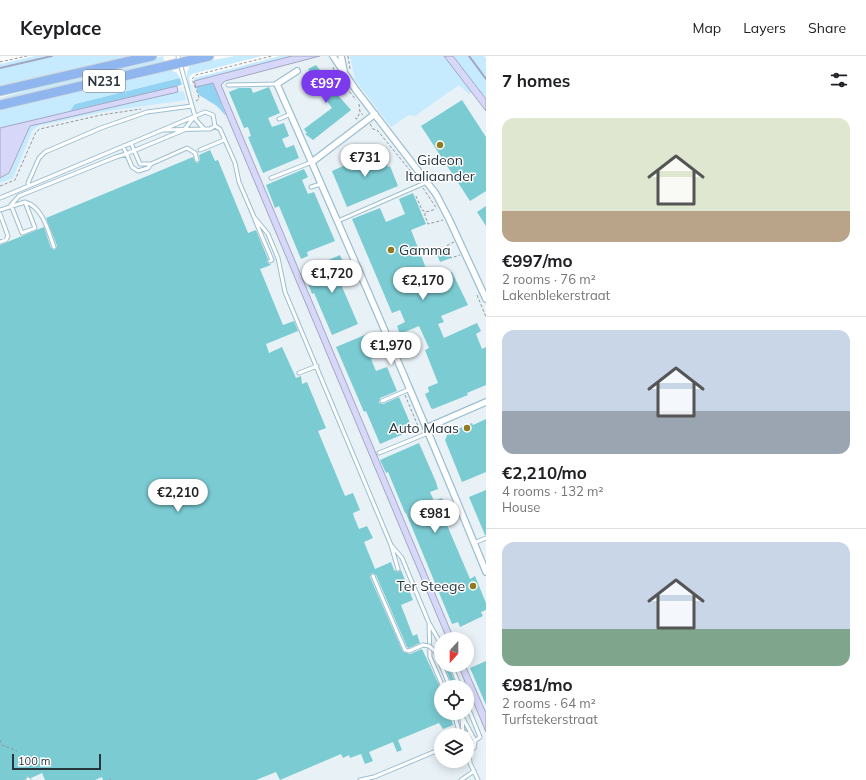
<!DOCTYPE html>
<meta charset="utf-8">
<style>
:root{--surface:#fff;--page:#f2f2f2;--text:#202124;--muted:#757577;--line:#e0e0e0;--accent:#7c3aed}
body{margin:0;font-family:Mulish,sans-serif;background:var(--page);color:var(--text);height:100vh;display:flex;flex-direction:column;font-size:15px;white-space:nowrap}
*{box-sizing:border-box;margin:0}
p{font-size:13px;color:var(--muted)}
.icon{flex:none;width:22px;height:22px;fill:none;stroke:currentColor;stroke-width:2;stroke-linecap:round;stroke-linejoin:round}
.map{position:relative;flex:1;overflow:hidden}
.side{display:flex;flex-direction:column;background:var(--surface);width:380px}
.side>*{flex:none}
.needle{width:26px;rotate:201deg}
.buttons{position:absolute;left:434px;top:576px;display:grid;gap:8px}
.buttons a{display:grid;place-items:center;width:40px;height:40px;border-radius:50%;background:var(--surface);box-shadow:0 2px 10px #0003;font-size:20px}
.scale{position:absolute;left:12px;bottom:10px;width:89px;box-sizing:border-box;padding-left:4px;border:2px solid #27363d;border-top:0;font-size:11px;line-height:14px;white-space:nowrap;color:#27363d;-webkit-text-stroke:3px #fff;paint-order:stroke}
.price{position:absolute;translate:-50% -34px;padding:0 9px;border-radius:14px;background:#fff;color:#222;font-size:13px;line-height:26px;filter:drop-shadow(0 1px 2px #0008)}
.price::after{content:'';position:absolute;left:50%;top:24px;width:12px;height:9px;margin-left:-6px;background:inherit;clip-path:polygon(0 0,100% 0,50% 100%)}
.price.current{background:var(--accent);color:#fff}
ul{padding:0;list-style:none}
li{display:grid;align-content:center;gap:8px;height:212px;padding:0 16px}
li+li{border-top:1px solid var(--line)}
li span{display:grid;place-items:center;height:124px;border-radius:12px;color:#555}
li>.icon{margin-inline-start:auto}
span .icon{width:72px;height:72px;fill:#fffc;stroke-width:1}
li b{font-size:17px}
h2{display:flex;justify-content:space-between;align-items:center;height:48px;padding:0 16px;font-size:17px}
header{display:flex;align-items:center;gap:24px;box-sizing:border-box;height:56px;padding:0 20px;background:var(--surface);border-bottom:1px solid var(--line)}
header strong{font-size:19px}
nav{display:flex;gap:22px;margin-inline-start:auto;font-size:14px}
main{display:flex;flex:1;min-height:0}
.map>svg:first-child{display:block}
.built{fill:#e8f1f6;fill-rule:evenodd}
.green{fill:#c6ebff}
.forest{fill:#92d2f3}
.water{fill:#d7d7f9;stroke:#a2a7c1}
.lines{fill:none;stroke-linecap:round;stroke-linejoin:round}
.stream{stroke:#a2a7c1;stroke-width:2}
.building{fill:#7bcbd3}
.lane-casing{stroke:#9bbfd1;stroke-width:5}
.street-casing{stroke:#9bbfd1;stroke-width:8}
.primary-casing{stroke:#d4d7d8;stroke-width:11}
.path{stroke:#90989b;stroke-width:1;stroke-dasharray:3 2;stroke-linecap:butt}
.lane{stroke:#fff;stroke-width:3}
.street{stroke:#fff;stroke-width:5.5}
.primary{stroke:#8fb6ee;stroke-width:9}
.lane-bridge-casing{stroke:#9bbfd1;stroke-width:5;stroke-linecap:butt}
.lane-bridge{stroke:#fff;stroke-width:3}
.poi-dot{fill:#917a20;stroke:#fff;stroke-width:1.5}
.labels{text-anchor:middle;stroke-width:3;stroke-linejoin:round;paint-order:stroke}
.shield{fill:#fff;stroke:#687277;stroke-width:1}
.shield-label{font-size:13px;font-weight:bold;fill:#27363d}
.poi-label{font-size:14px;fill:#27363d;stroke:#fff;text-anchor:end}
</style>
<header>
<strong>Keyplace</strong>
<nav><a>Map</a><a>Layers</a><a>Share</a></nav>
</header>
<main>
<div class="map">
<svg width="486" height="724" viewBox="0 0 486 724">
<rect width="100%" height="100%" fill="#fbfbfb"/>
<path class="built" d="M311 0H359L464 20 486 53V724H0V74ZM441 583H467V609H441ZM441 631H467V657H441ZM441 679H467V705H441Z"/>
<path class="green" d="M35 0H135L0 30V8Z
M163 0 165 7 0 46V42L65 23Z
M235 0H262L192 18 189 21 191 33 190 35C188 25 184 17 191 8Z
M280 0H292L194 25V22Z
M350 0H444L473 36 469 38 459 29 415 60 409 59 391 71 355 24Z
M453 0H484L486 2V43Z
M169 13 177 17 180 22 75 48 70 55 0 72V53Z
M183 35 186 44 102 56 38 70 32 75 13 122 0 127V122L10 117 30 70Z"/>
<path class="forest" d="M180 22 182 29 70 55 75 48Z
M213 27 226 60 217 50 199 39 196 31Z"/>
<path class="water" d="M292 0H320L225 25 221 29 454 583H447L213 27 196 31 194 25Z
M444 0H453L486 43V55Z
M177 30 178 36 30 70 9 117 0 122V72Z
M458 609H465L486 657V676Z"/>
<g class="lines">
<path class="stream" d="M469 0 486 23
M0 12 52 0"/>
</g>
<path class="building" d="M316 9 337 36 336 37 351 54 313 84 305 78 307 77 304 73 332 52 306 17 309 15 308 13Z
M269 31 280 57 268 62 272 71 284 67 289 80 282 83 286 92 294 89 299 102 263 117 248 81 251 80 248 71 244 72 229 36 239 32H251L253 37Z
M462 44 486 81V135L470 145 421 70Z
M210 94 215 105 218 104 248 177 256 174 268 203 267 206 271 209 260 213 283 269 294 265 298 275 266 288 269 297 282 291 296 322 301 320 302 328 307 326 326 372 318 375 345 440 353 437 360 454 353 457 354 461 359 473 367 470 373 482 364 486 375 513 391 506 394 514 398 516 401 514 413 544 401 549 413 580 417 578 420 587 409 592 407 591 376 519 372 517 370 521 403 596 410 598 422 593 440 631H438L441 637V657H449L453 669 443 673 439 667 398 684 402 694 397 696 393 686 369 696 373 705 365 708 361 698 350 702 349 699 343 702 341 698 280 724 276 716 256 724H103L102 721 95 724H45L42 717 31 722 27 720 25 724H0V189L44 171 51 192 55 194 57 190 46 162 193 101 195 106 198 107 200 104 199 99Z
M379 94 382 95 388 111 390 110 398 130 347 151 332 115Z
M304 113 308 121 302 124 308 138 314 136 335 185 307 196 308 200 301 203 279 150 275 152 266 129Z
M413 137 426 168 411 174 431 225 452 216 468 249 441 260 444 266 438 268 444 282 477 267 481 275 476 278 482 293 486 291V329L467 337 468 339 433 353 431 352 425 338 429 336 428 331 438 327 425 294 429 292 419 270 400 278 397 270 405 266 400 254 392 257 352 163 380 152 386 166 405 158 399 143Z
M486 150V170L477 156Z
M446 191 451 202 440 206 436 195Z
M340 199 350 222 340 226 358 268 332 279 314 237 312 238 303 215Z
M372 276 382 299 371 303 376 315 387 311 397 335 380 342 379 347 383 348 399 341 413 374 380 388 366 355 364 356 336 291Z
M486 363V416L462 426 445 384 448 377 472 367 473 369Z
M419 387 436 426 438 433 430 436 434 445 442 442 449 460 444 462 470 523 475 520 486 547V554L481 556 483 560 460 571 458 566 452 568 406 457H405L388 416 386 417 380 404Z
M486 434V479H485L469 441Z
M486 605V649L470 612Z
M444 609H448L456 629 453 631Z"/>
<g class="lines">
<defs>
<path id="lane" d="M178 0 196 64 204 73H210L215 70
M228 29 277 28
M279 63 291 58
M163 74 204 73
M131 87 140 108H151
M123 90 132 111 138 115 148 112 151 108 187 92 195 97 197 104
M200 94 224 84
M271 122 312 106
M29 129 28 127 39 102 45 96 101 72 147 56 192 50
M311 131 321 128
M0 142 205 56 213 59 215 70 220 73 235 107 239 126 254 161 268 178 278 202 285 236 391 489 398 513
M11 149 19 140 116 101 126 98 184 74 194 61
M11 149 22 177 35 172 25 146
M0 154 25 146C43 151 48 175 54 191
M0 158 8 180 6 184 0 186
M255 164 272 204 270 205
M338 165 427 126
M299 317 317 310
M382 345 410 333
M379 397 428 377
M474 487 486 482
M392 490 402 502 429 567 441 588
M373 520 405 594 409 595 423 589
M429 567 430 601 443 631
M435 595 450 631
M451 609 460 631
M467 649 480 681 475 685
M454 657 460 679
M460 657 472 679
M462 663 463 677
M460 679C470 673 477 682 474 692L467 696
M469 696 470 707 478 724
M28 723 29 724
M360 724 374 721 441 693
M461 724 474 715"/>
<path id="street" d="M333 0 356 34 436 138 449 163 486 243
M341 0 344 15
M297 15 277 28C349 190 419 352 486 516
M312 106 375 58
M426 372 486 346"/>
<path id="primary" d="M0 35 152 0
M0 49 209 0"/>
</defs>
<use href="#lane" class="lane-casing"/>
<use href="#street" class="street-casing"/>
<use href="#primary" class="primary-casing"/>
<path class="path" d="M348 0 350 13
M0 6 27 0
M333 11 335 17 356 44
M196 45 199 43C199 37 194 30 192 23L196 19 272 0
M359 48 360 56 363 59
M355 62 357 63 360 56
M370 68 373 73 377 74 413 118
M0 130 15 124 36 76 40 73 101 59 141 53
M423 132 437 153
M416 140 422 154 426 156 436 153
M425 157V160L428 168 443 164
M454 186 446 190 451 202 460 199
M477 239 486 261
M405 339 420 375
M0 684 2 689 17 695
M110 722V724"/>
<use href="#lane" class="lane"/>
<use href="#street" class="street"/>
<use href="#primary" class="primary"/>
<defs>
<path id="lane-bridge" d="M423 589 429 590 435 595"/>
</defs>
<use href="#lane-bridge" class="lane-bridge-casing"/>
<use href="#lane-bridge" class="lane-bridge"/>
</g>
<g class="poi-dot">
<circle cx="440" cy="89" r="4"/>
<circle cx="391" cy="194" r="4"/>
<circle cx="467" cy="372" r="4"/>
<circle cx="473" cy="530" r="4"/>
</g>
<g class="labels">
<rect class="shield" x="83" y="14" width="42" height="22" rx="3"/>
<g class="shield-label">
<text x="104" y="30">N231</text>
</g>
<g class="poi-label">
<text x="440" y="109" text-anchor="middle">Gideon<tspan x="440" dy="16">Italiaander</tspan></text>
<text x="399" y="199" text-anchor="start">Gamma</text>
<text x="459" y="377">Auto Maas</text>
<text x="465" y="535">Ter Steege</text>
</g>
</g>
</svg>
<div class="buttons">
<a><svg class="needle" viewBox="-14 -14 28 28"><path d="M0-13l5 13h-10z" fill="#e53935"/><path d="M0 13l5-13h-10z" fill="#757577"/></svg></a>
<a><svg class="icon" aria-label="locate" viewBox="0 0 24 24"><circle cx="12" cy="12" r="6"/><path d="M12 2v4M12 18v4M2 12h4M18 12h4"/></svg></a>
<a><svg class="icon" aria-label="layers" viewBox="0 0 24 24"><path d="M12 4l9 5-9 5-9-5zM3 14l9 5 9-5"/></svg></a>
</div>
<div class="scale">100 m</div>
<b class="price current" style="left:326px;top:48px">€997</b>
<b class="price" style="left:365px;top:122px">€731</b>
<b class="price" style="left:332px;top:238px">€1,720</b>
<b class="price" style="left:423px;top:245px">€2,170</b>
<b class="price" style="left:391px;top:310px">€1,970</b>
<b class="price" style="left:178px;top:457px">€2,210</b>
<b class="price" style="left:435px;top:478px">€981</b>
</div>
<section class="side">
<h2>7 homes<svg class="icon" aria-label="filters" viewBox="0 0 24 24"><path d="M4 7h16M4 17h16"/><circle cx="9" cy="7" r="2"/><circle cx="15" cy="17" r="2"/></svg></h2>
<ul>
<li><span style="background:linear-gradient(#dfe7d0 75%,#b9a48a 0)"><svg class="icon" aria-label="home" viewBox="0 0 24 24"><path d="M3 11l9-7 9 7M6 9v11h12V9"/></svg></span><div><b>€997/mo</b><p>2 rooms · 76 m²</p><p>Lakenblekerstraat</p></div></li>
<li><span style="background:linear-gradient(#c9d6e8 65%,#9aa5b1 0)"><svg class="icon" aria-label="home" viewBox="0 0 24 24"><path d="M3 11l9-7 9 7M6 9v11h12V9"/></svg></span><div><b>€2,210/mo</b><p>4 rooms · 132 m²</p><p>House</p></div></li>
<li><span style="background:linear-gradient(#c9d6e8 70%,#7fa58c 0)"><svg class="icon" aria-label="home" viewBox="0 0 24 24"><path d="M3 11l9-7 9 7M6 9v11h12V9"/></svg></span><div><b>€981/mo</b><p>2 rooms · 64 m²</p><p>Turfstekerstraat</p></div></li>
</ul>
</section>
</main>
